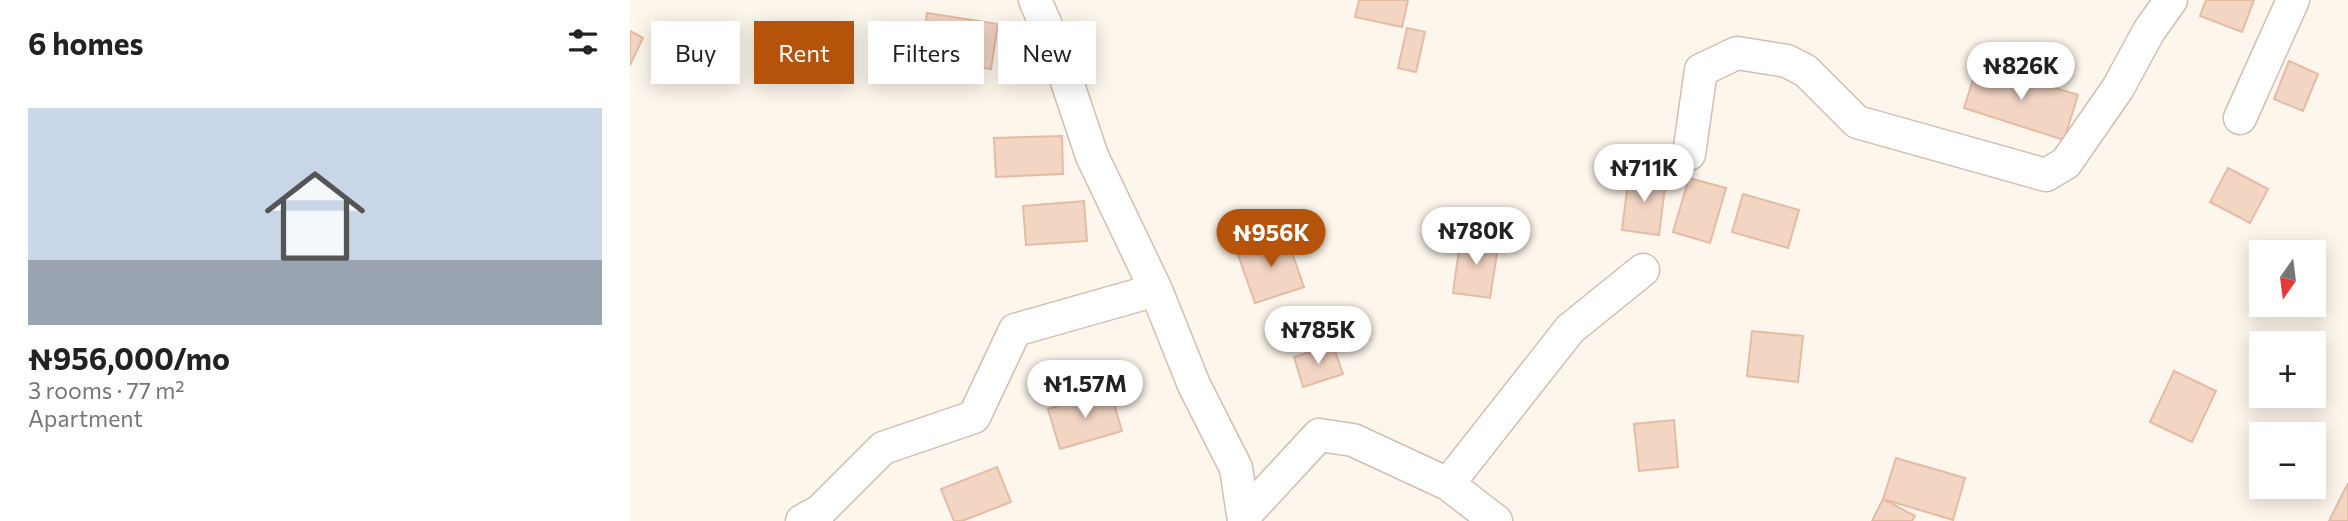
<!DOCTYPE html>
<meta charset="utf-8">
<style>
:root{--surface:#fff;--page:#f6f6f6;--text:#222;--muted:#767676;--accent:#b45309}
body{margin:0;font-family:Commissioner,sans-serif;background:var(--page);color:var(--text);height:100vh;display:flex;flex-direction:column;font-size:26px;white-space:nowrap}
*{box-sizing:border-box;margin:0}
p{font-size:23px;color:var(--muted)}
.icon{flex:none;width:38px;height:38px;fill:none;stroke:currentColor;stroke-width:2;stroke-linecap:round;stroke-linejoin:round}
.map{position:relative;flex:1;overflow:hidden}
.drawer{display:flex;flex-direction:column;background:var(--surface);width:630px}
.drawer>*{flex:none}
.hud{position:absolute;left:21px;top:21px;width:665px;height:63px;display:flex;gap:14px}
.needle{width:46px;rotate:194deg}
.buttons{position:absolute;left:1619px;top:240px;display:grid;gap:14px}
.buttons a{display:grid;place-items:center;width:77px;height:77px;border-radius:0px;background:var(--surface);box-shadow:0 4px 18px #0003;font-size:35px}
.price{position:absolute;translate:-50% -60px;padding:0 16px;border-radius:24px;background:#fff;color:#222;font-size:23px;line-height:46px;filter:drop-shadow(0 2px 4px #0008)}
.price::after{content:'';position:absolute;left:50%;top:42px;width:21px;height:16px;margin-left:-10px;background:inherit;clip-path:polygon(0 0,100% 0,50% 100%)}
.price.on{background:var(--accent);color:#fff}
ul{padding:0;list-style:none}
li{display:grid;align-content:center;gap:14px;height:371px;padding:0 28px}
li span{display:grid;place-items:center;height:217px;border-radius:0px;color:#555}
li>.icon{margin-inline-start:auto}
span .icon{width:126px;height:126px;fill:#fffc;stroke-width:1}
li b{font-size:30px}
h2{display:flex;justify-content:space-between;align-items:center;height:84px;padding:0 28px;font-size:30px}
.tag{padding:0 24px;border-radius:0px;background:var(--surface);box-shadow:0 4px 18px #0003;font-size:24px;line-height:63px}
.tag.on{background:var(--accent);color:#fff}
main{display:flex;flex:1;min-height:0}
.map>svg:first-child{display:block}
.building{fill:#f3d5c3;stroke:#e6bba3;stroke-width:2}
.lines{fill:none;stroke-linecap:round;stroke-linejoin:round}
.minor-casing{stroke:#d1beb0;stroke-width:35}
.minor{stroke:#fff;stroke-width:32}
</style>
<main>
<section class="drawer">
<h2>6 homes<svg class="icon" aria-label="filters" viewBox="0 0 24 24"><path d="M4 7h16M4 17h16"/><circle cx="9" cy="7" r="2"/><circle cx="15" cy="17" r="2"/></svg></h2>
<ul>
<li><span style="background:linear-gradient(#c9d6e8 70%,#9aa5b1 0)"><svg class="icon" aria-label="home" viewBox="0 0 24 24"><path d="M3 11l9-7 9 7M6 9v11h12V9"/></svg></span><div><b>₦956,000/mo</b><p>3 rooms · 77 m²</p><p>Apartment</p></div></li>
</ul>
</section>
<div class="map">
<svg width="1718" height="521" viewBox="0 0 1718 521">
<rect width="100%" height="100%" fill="#fdf6ec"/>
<path class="building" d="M729 0H778L772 27 725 17Z
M1576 0H1624L1612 32 1570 16Z
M297 13 368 24 361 69 291 58Z
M777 28 795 32 786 72 768 68Z
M0 31 13 38 0 65Z
M1659 61 1688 74 1673 111 1644 99Z
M1348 64 1448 95 1434 140 1334 108Z
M432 136 433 174 366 177 364 138Z
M1598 168 1638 189 1620 223 1580 202Z
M999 174 1036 179 1029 235 992 230Z
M1059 178 1096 188 1080 243 1043 232Z
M1113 194 1169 210 1158 248 1102 232Z
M454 201 457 241 396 245 393 206Z
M656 235 674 287 625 303 607 252Z
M831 235 869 241 860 298 823 293Z
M1122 331 1173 336 1168 382 1117 376Z
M703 345 713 374 673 387 664 357Z
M1544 371 1586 391 1562 442 1520 422Z
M480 390 492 431 430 449 418 409Z
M1044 420 1048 467 1009 471 1004 424Z
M1266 458 1335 478 1323 520 1253 499Z
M367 467 381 502 332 521H324L311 489Z
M1718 483V521H1699Z
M1253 499 1285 516 1282 521H1242Z"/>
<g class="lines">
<defs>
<path id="minor" d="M405 0 425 46 462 156 526 290 564 385 606 468 614 521
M1610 118 1663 0
M1059 154 1071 70 1107 53 1157 61 1176 71 1227 122 1416 175 1436 163 1488 88 1519 31 1541 0
M818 484 940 329 1013 270
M615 515 689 435 723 440 818 484 866 521
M172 521 190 511 253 448 344 417 385 330 526 290"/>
</defs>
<use href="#minor" class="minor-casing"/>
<use href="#minor" class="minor"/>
</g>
</svg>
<div class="buttons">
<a><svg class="needle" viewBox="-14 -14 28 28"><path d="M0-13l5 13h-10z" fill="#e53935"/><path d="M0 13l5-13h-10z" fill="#767676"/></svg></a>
<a>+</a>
<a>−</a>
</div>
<b class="price" style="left:1391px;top:102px">₦826K</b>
<b class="price" style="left:1014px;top:204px">₦711K</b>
<b class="price" style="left:846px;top:267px">₦780K</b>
<b class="price on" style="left:641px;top:269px">₦956K</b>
<b class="price" style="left:688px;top:366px">₦785K</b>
<b class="price" style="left:455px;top:420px">₦1.57M</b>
<div class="hud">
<a class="tag">Buy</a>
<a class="tag on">Rent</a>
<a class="tag">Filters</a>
<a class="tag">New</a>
</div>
</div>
</main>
